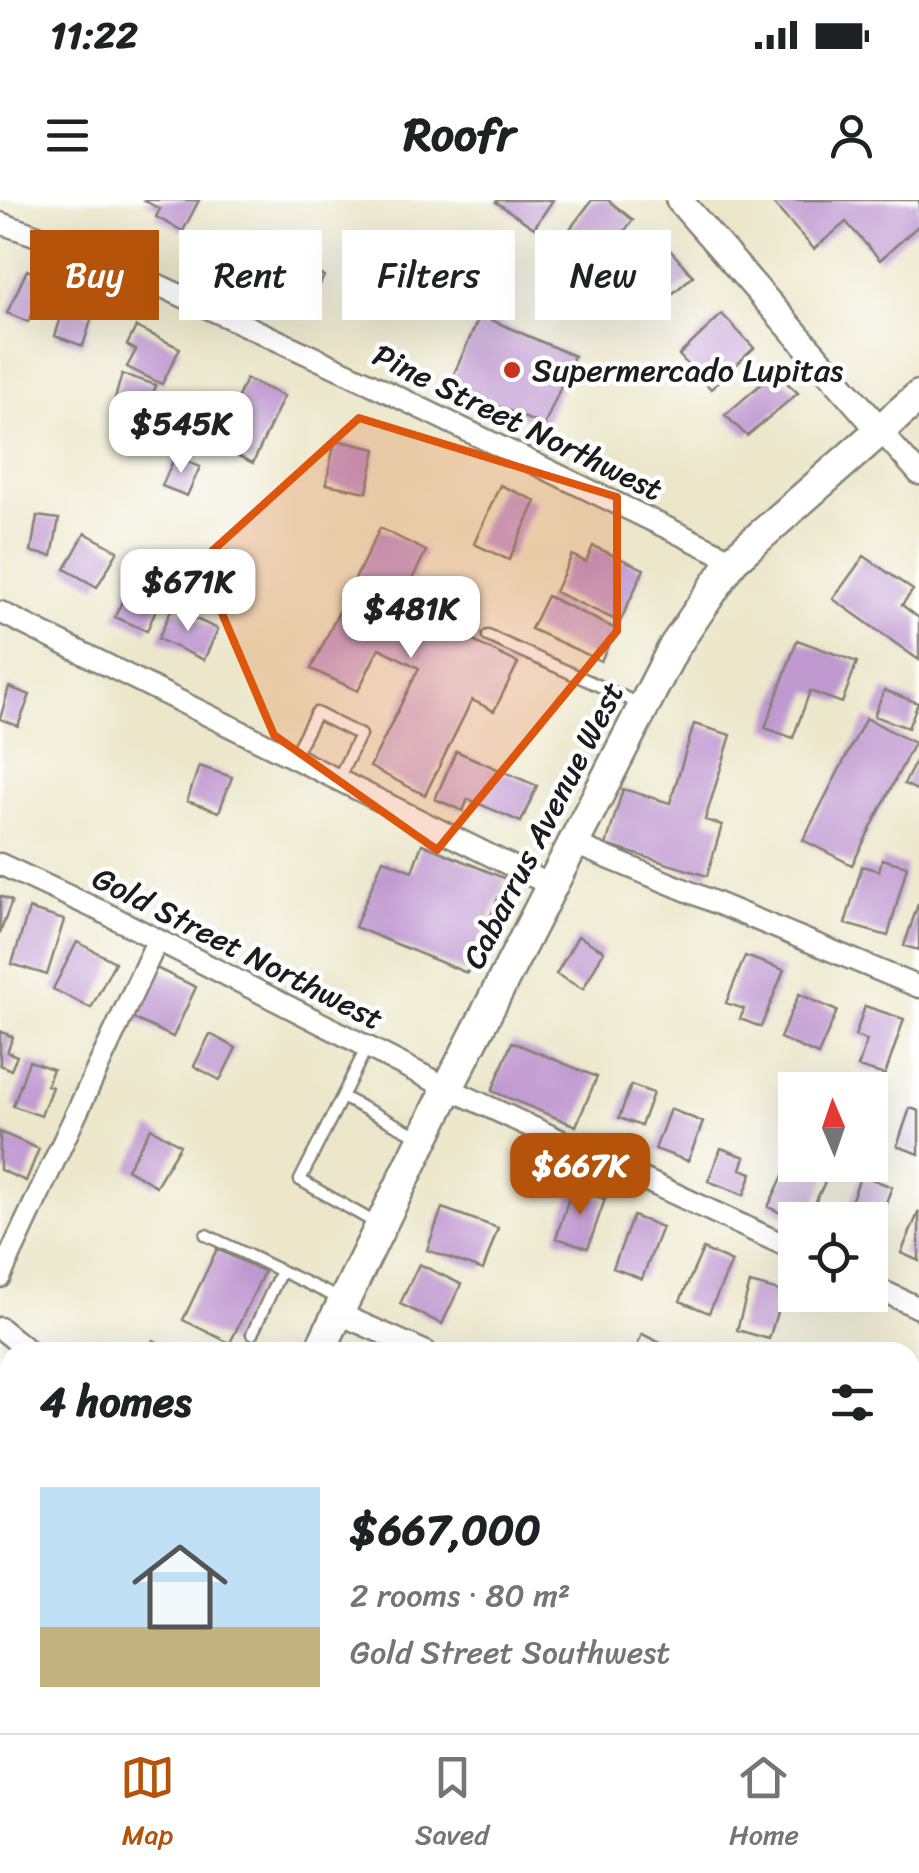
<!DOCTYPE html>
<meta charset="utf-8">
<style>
:root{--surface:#fff;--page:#f6f6f6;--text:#202124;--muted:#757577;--line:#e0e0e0;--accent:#b45309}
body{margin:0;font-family:Sriracha,sans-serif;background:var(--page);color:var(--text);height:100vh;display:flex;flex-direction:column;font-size:38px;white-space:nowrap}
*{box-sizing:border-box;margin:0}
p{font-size:32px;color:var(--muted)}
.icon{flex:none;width:55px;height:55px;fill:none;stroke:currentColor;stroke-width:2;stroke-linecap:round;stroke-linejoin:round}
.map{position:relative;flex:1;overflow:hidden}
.panel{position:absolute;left:0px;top:1142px;width:920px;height:392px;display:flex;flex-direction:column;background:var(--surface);border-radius:30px 30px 0 0;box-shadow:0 10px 40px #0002}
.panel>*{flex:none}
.top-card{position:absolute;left:30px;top:30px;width:860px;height:90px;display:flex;gap:20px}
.needle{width:65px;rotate:358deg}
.tools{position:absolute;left:778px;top:872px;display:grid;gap:20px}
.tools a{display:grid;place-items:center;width:110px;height:110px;border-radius:0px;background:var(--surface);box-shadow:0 10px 40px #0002;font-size:50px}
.price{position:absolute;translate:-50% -85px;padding:0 22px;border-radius:20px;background:#fff;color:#222;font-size:32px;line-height:65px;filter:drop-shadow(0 2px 5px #0008)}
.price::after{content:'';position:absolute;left:50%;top:60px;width:30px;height:22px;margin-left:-15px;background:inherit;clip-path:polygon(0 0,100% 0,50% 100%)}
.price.current{background:var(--accent);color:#fff}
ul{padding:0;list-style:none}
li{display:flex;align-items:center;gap:30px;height:250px;padding:0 40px}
li span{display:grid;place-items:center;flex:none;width:280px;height:200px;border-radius:0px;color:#555}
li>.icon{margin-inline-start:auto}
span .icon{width:120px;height:120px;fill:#fffc;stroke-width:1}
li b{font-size:42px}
h2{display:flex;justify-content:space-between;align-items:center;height:120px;padding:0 40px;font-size:42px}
.pill{padding:0 35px;border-radius:0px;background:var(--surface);box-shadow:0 10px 40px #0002;font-size:35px;line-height:90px}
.pill.current{background:var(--accent);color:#fff}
.status{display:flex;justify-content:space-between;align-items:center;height:70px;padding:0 50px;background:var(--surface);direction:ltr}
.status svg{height:28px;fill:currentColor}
header{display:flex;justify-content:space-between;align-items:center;height:130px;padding:0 40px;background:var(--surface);font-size:45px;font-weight:700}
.menu{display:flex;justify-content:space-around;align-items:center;height:140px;border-top:2px solid var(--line);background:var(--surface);font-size:28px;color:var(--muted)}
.menu a{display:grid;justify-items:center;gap:5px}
.menu .current{color:var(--accent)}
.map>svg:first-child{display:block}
.building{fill:#c099d0}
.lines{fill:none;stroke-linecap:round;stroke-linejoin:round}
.service-casing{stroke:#848274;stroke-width:15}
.minor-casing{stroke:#848274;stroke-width:25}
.tertiary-casing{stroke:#848274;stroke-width:30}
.secondary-casing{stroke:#848274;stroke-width:35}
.service{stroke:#fff;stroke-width:10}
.minor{stroke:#fff;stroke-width:20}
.tertiary{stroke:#fff;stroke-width:25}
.secondary{stroke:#fff;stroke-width:30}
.marked{fill:#de560d;fill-opacity:0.2;stroke:#de560d;stroke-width:8;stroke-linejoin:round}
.poi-dot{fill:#c8321e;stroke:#fff;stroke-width:4}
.labels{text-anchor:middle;stroke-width:9;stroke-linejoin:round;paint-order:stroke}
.poi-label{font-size:32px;fill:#1c1c1c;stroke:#fff;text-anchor:start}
.street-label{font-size:32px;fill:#1c1c1c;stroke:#fff}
</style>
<div class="status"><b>11:22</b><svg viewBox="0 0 49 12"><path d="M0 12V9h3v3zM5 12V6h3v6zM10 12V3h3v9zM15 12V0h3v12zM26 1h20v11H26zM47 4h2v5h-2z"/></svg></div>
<header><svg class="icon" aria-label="menu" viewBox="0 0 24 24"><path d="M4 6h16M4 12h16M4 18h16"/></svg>Roofr<svg class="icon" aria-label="person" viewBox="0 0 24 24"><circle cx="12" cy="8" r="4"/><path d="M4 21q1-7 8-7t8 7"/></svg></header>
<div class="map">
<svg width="919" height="1533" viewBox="0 0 919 1533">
<rect width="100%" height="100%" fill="#fff"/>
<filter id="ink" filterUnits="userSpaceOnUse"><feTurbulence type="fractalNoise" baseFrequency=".01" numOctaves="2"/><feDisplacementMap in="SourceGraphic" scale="20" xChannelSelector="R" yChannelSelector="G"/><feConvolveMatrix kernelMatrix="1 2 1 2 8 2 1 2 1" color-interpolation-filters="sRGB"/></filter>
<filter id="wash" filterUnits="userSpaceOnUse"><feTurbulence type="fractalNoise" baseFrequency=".0048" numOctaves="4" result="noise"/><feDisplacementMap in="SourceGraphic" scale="40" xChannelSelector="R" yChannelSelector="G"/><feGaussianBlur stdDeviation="2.25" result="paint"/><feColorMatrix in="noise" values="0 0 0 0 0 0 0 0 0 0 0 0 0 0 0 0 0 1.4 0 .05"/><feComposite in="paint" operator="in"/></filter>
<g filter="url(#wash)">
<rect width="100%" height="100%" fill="#ece7cb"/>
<g id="blocks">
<path class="building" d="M143 0H199L183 31 156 17 160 9Z
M498 0H553L534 28 496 2Z
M592 0H608L633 20 598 65 563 38Z
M770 0H919V25L880 60 846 22 814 49Z
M267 38 285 45 266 91 231 77 246 40 264 47Z
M664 43 693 76 648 115 619 82Z
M486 49 507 67 487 90 466 72Z
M300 65 324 76 304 116 281 105Z
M27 70 56 83 45 107 37 103 28 122 7 113Z
M65 105 93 114 83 146 55 136Z
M722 114 754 148 711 189 679 155Z
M480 115 574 156 544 226 449 185Z
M136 127 180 148 162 184 127 167 136 150 127 145Z
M775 172 798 193 747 236 725 215Z
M122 174 156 185 147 212 114 202Z
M246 179 284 196 253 263 216 246Z
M335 240 376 249 367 292 326 284Z
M175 256 200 267 187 296 162 286Z
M500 285 536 301 509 360 474 344Z
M37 316 59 319 52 356 31 352Z
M380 328 426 351 405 394 479 431 473 441 518 463 494 511 472 500 425 595 370 567 419 468 379 448 358 491 311 469Z
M85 333 118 351 97 387 65 369Z
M593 346 644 369 620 422 555 392 572 355 586 362Z
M864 356 913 390 902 405 919 418V460L833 399Z
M139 362 170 375 147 431 115 417Z
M547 396 616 429 601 461 531 429Z
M172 408 218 429 204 460 158 439Z
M797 440 857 462 842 503 810 491 793 538 765 528Z
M9 487 30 495 18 526 0 519Z
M884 490 918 503 908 528 874 516Z
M866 518 914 543 852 665 803 640Z
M694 524 731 535 705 620 722 625 707 676 606 645 623 589 670 603Z
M456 551 537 586 521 622 468 599 463 611 435 599Z
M919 555V591L904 584Z
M199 566 232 577 219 612 187 601Z
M422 644 506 679 467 773 355 727 383 659 412 671Z
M882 659 907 666 888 736 845 724 862 666 879 671Z
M0 696 12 701 0 733Z
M918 704H919V750L904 746Z
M29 709 64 720 47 775 12 764Z
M578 736 604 751 583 789 556 774Z
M77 742 115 762 91 808 53 789Z
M745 756 784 770 761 827 740 819 744 809 726 803Z
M156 768 196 787 173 837 132 818Z
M799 794 837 811 818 855 780 838Z
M865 806 904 819 885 875 858 867 867 840 855 836Z
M0 831 13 837 7 852 17 856 11 870 0 865Z
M210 834 236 848 220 880 194 866Z
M512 842 597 877 576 926 492 891Z
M29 861 53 869 47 885 52 887 41 916 13 906Z
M631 885 653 893 641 926 619 918Z
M910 908 919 911V954L897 946Z
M670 909 703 922 688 961 655 949Z
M151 928 180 945 156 986 127 969Z
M0 932 39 949 26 981 0 970Z
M721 948 745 957 741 969 752 973 744 995 708 981Z
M795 951V965H818L830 971 807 1020H795L768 1007Z
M861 975 892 987 870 1044V1020H844Z
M572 988 605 999 588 1048 556 1038Z
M442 1008 498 1028 483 1070 427 1050Z
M919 1011V1061L901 1053Z
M633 1016 662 1027 642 1079 613 1068Z
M217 1049 264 1072 230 1143 183 1120Z
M703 1049 732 1062 709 1113 680 1101Z
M419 1064 461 1084 442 1124 400 1104Z
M750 1083 783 1092 769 1139 737 1130Z
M642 1134 667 1146 664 1152H634Z
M153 1140 178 1152H147Z
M919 1248V1285L910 1291V1254Z
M910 1415 919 1429V1500L910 1506Z
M109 1525H160L166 1533H115Z
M192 1525H256L244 1533H198Z
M327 1525H361L365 1533H332Z
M805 1525H879L866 1533 860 1528 853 1533H811Z"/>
</g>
</g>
<g filter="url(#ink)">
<use href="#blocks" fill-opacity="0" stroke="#848274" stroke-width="2.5"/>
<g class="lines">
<defs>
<path id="service" d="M488 436 642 505
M293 557 316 513 360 535 338 579
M367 847 300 980 379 1025
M342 897 422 938
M206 1035 342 1100
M252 1134 281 1071"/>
<path id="minor" d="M0 23 96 56 365 181 733 360
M879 229 919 274
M0 412 550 685
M572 643 919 787
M0 664 103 712 448 888 795 1050
M0 1077 157 741
M870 1085 919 1108
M337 1113 426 1152
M0 1128 30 1152
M456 1525 465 1533"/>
<path id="tertiary" d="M679 0 879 229
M910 1369 919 1362
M688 1533 699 1525"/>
<path id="secondary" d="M319 1152 448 888 674 447 733 360 919 196
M0 1519 10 1510"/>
</defs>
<use href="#service" class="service-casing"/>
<use href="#minor" class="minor-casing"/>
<use href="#tertiary" class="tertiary-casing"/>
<use href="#secondary" class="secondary-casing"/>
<use href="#service" class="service"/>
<use href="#minor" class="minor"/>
<use href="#tertiary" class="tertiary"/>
<use href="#secondary" class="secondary"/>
</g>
</g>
<path class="marked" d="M359 218 617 297V431L437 650 274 535 200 362Z"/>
<circle class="poi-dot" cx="512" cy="170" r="10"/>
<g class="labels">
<g class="poi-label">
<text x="532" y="181">Supermercado Lupitas</text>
</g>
<g class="street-label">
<text transform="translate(518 222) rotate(26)" y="11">Pine Street Northwest</text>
<text transform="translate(543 625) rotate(-63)" y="11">Cabarrus Avenue West</text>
<text transform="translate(238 748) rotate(27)" y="11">Gold Street Northwest</text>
</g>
</g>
</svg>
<div class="tools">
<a><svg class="needle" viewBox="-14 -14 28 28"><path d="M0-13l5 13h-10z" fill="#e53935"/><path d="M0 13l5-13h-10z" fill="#757577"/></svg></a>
<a><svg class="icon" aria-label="locate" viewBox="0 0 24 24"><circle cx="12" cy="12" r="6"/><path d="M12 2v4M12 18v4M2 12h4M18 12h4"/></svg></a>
</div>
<b class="price" style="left:181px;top:276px">$545K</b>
<b class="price" style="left:188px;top:434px">$671K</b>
<b class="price" style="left:411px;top:461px">$481K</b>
<b class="price current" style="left:580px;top:1018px">$667K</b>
<div class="top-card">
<a class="pill current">Buy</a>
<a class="pill">Rent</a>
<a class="pill">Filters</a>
<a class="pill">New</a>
</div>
<section class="panel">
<h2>4 homes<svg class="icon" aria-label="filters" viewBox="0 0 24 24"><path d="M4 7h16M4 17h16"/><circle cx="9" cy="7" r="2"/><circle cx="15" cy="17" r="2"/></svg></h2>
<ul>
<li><span style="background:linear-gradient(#bfe0f5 70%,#c2b280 0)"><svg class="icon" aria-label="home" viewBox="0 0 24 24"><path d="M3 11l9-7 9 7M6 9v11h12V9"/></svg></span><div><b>$667,000</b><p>2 rooms · 80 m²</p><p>Gold Street Southwest</p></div></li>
</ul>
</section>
</div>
<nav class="menu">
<a class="current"><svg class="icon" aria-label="map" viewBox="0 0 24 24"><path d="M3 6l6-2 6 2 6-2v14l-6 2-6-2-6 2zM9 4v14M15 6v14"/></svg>Map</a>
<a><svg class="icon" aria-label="saved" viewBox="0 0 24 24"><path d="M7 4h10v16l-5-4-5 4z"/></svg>Saved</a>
<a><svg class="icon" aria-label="home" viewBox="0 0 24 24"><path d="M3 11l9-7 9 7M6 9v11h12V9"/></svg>Home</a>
</nav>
